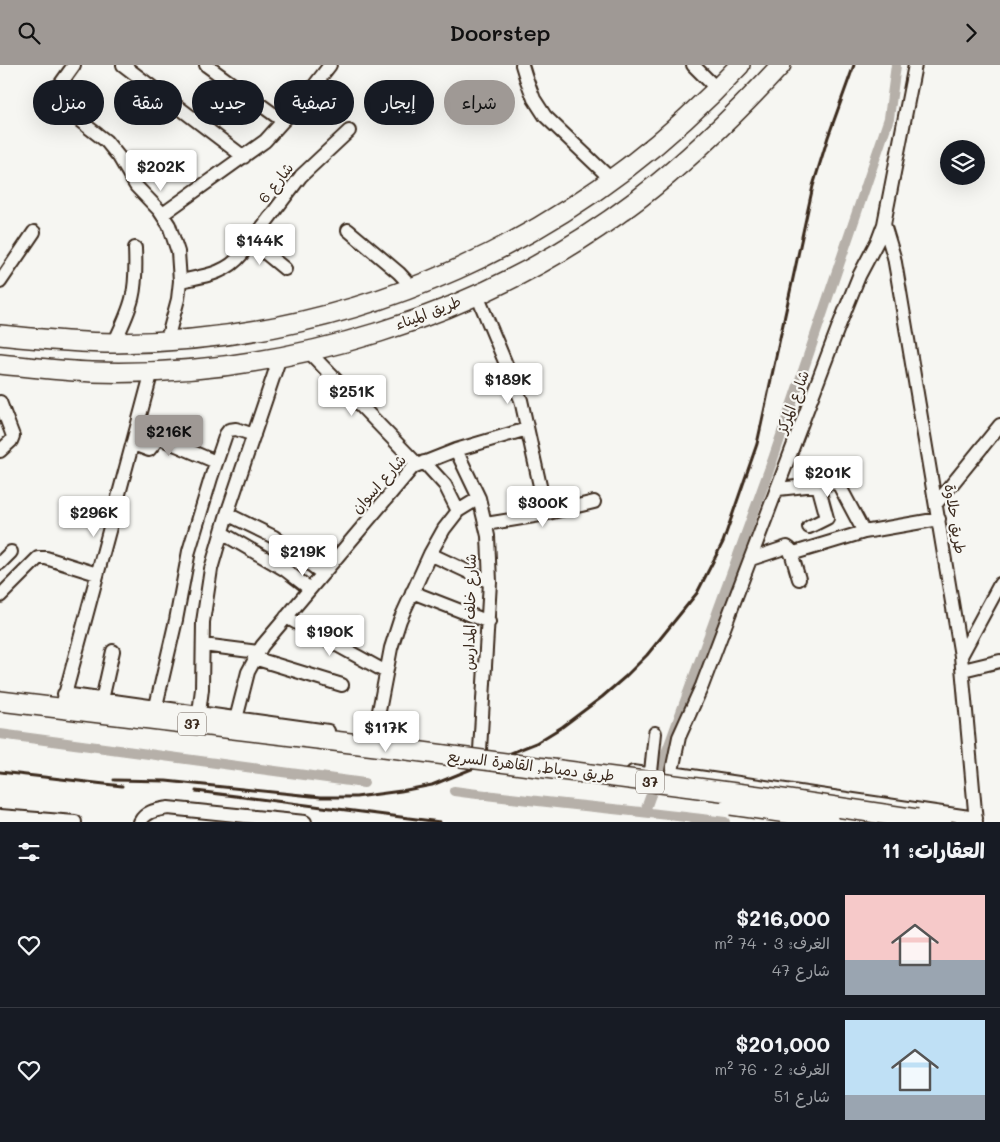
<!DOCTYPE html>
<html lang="ar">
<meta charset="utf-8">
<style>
:root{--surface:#171b24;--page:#242831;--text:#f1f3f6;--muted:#9ea1a6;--line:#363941;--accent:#9f9995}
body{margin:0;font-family:Mali,"Playpen Sans Arabic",sans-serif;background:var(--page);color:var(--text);direction:rtl;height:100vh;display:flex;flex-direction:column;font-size:19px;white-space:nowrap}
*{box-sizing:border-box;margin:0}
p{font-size:16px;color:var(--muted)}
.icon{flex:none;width:28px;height:28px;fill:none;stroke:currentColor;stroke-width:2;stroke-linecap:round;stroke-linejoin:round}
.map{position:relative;height:757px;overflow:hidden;direction:ltr}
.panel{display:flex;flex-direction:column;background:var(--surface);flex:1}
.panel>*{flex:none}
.banner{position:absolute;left:15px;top:15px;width:500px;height:45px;direction:rtl;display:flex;gap:10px}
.fabs{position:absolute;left:940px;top:75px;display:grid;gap:10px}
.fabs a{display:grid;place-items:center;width:45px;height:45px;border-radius:50%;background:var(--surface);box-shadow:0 5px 20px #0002;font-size:25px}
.price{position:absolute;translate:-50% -42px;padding:0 11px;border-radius:5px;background:#fff;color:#222;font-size:16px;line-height:32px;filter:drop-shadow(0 1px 2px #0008)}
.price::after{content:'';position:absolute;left:50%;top:30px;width:15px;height:11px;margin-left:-8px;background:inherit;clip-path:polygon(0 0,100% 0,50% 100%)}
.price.on{background:var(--accent);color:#111}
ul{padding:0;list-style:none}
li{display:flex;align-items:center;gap:15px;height:125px;padding:0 15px}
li+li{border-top:1px solid var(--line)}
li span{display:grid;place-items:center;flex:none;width:140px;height:100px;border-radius:0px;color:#555}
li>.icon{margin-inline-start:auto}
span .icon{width:60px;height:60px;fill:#fffc;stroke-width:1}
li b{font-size:21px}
h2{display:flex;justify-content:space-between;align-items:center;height:60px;padding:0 15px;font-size:21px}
.pill{padding:0 18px;border-radius:22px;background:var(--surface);box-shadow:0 5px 20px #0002;font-size:18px;line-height:45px}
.pill.on{background:var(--accent);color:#111}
header{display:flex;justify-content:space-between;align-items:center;height:65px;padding:0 15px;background:var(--accent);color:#111;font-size:22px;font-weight:600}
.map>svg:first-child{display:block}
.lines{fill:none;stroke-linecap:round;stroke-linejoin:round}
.canal{stroke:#b6b0a9;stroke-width:10}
.minor-casing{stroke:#3b2a1e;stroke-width:16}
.highway-casing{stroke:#3b2a1e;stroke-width:22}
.minor{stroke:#f6f6f2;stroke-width:12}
.highway{stroke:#f6f6f2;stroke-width:19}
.rail{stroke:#3b2a1e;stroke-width:3}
.highway-bridge-casing{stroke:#3b2a1e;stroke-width:22;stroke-linecap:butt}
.highway-bridge{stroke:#f6f6f2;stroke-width:19}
.labels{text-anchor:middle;stroke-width:4.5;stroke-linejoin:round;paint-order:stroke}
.shield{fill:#f6f6f2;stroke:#73675e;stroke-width:1}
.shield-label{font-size:14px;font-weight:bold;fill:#3b2a1e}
.street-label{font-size:15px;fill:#3b2a1e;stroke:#f6f6f2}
</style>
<header><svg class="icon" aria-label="forward" viewBox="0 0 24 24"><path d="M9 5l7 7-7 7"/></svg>Doorstep<svg class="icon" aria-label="search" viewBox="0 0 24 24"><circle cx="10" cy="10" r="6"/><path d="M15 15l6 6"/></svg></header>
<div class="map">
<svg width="1000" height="757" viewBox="0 0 1000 757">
<rect width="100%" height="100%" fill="#f6f6f2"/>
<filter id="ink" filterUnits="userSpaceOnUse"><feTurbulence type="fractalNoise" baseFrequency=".02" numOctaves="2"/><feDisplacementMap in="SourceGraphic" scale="10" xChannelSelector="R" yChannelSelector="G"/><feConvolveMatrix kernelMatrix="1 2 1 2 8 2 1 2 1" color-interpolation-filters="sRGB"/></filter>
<g filter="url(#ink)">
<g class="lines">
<path class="canal" d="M0 669 364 718
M454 726C544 738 635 745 725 757
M645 746 773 394 889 53 896 0"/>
<defs>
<path id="minor" d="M74 0 54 28 53 35 106 76 119 92 136 121 159 145 169 160 178 187 180 216 178 234 167 275
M123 0 244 92
M522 0 526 13 534 34 545 51 612 115
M693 0 717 24
M915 0 884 159 878 175 859 211 838 263 702 621 679 672 672 706 678 709 976 753
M283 56 304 34 330 0
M163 149 265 76 283 56 206 0
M884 159 894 192 897 209 961 591 976 757
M348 165 399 208 413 223
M251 176 285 204
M180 216C204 211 226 209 242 189L301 111 349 66
M0 217 34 167
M477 230 521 335 546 448
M114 278C133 239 137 227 135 183
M308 286 417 399
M0 337 13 371 11 376 0 386
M133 379 149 385 158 374H162L216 397
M456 385 479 433 488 471 490 517 480 685
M778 424 834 418 839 420 864 467
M936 439 1000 360
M458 446 479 433
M227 449 274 472 323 509
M486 459 540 450 594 437
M809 462 827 453 818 420
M222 468 284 504 310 524
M430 489 490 517
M791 489 864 467 939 454
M751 494 787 482 790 484 799 514
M0 498 11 487
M412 527 489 557
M0 531 38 493H46L97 509
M286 552 386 607
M203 580 258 587
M961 591 1000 519
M254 593 342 620
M963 605 1000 596
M64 629 328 666
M102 635 113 586
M63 637 152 306
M156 641 176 555 189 486 211 413 226 369 229 365 236 364 254 370
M199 648 202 624 203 557 211 504 227 449 280 292
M236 654 248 607 262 581 413 402 456 385 527 364
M374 672 391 583 400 555 430 489 444 464 458 446 445 420 424 397
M633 707 647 709 651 707 655 668
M0 751 75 757
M140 757C146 746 157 745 168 743L305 757"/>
<path id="highway" d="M0 270C38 274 76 278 115 278 357 276 576 176 740 0
M0 299C30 302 61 306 92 307 284 313 484 252 637 135 690 94 736 49 781 0
M0 636 384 682
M917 754 942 757"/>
</defs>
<use href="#minor" class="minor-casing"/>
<use href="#highway" class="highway-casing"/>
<use href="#minor" class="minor"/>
<use href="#highway" class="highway"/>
<path class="rail" d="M0 707 122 721
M114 715 166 716 321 732H356L401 726 432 720 536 678 562 662 602 632 625 612 647 590 697 528 723 477 757 379 813 121 828 72 854 0
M196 726 440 757"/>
<defs>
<path id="highway-bridge" d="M384 682 782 734 917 754
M731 740 828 754"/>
</defs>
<use href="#highway-bridge" class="highway-bridge-casing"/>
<use href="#highway-bridge" class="highway-bridge"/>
</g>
</g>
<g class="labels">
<g class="shield">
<rect x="178" y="647.5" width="28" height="23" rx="4"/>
<rect x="636" y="705.5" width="28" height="23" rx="4"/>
</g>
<g class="shield-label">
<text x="192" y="664">37</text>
<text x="650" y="722">37</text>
</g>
<g class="street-label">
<text transform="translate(276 118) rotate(-52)" y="5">شارع 6</text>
<text transform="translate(428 248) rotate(-21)" y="5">طريق الميناء</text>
<text transform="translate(793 337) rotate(-69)" y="5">شارع المركز</text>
<text transform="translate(379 419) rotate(-48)" y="5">شارع اسوان</text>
<text transform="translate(955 454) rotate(81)" y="5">طريق حلاوة</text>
<text transform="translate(470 547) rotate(-89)" y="5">شارع خلف المدارس</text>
<text transform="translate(531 701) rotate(7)" y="5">طريق دمياط, القاهرة السريع</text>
</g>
</g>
</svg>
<div class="fabs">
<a><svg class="icon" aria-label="layers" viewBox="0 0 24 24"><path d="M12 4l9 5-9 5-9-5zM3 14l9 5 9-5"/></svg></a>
</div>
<b class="price" style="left:161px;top:127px">$202K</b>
<b class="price" style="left:260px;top:201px">$144K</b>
<b class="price" style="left:508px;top:340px">$189K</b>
<b class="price" style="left:352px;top:352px">$251K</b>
<b class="price on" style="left:169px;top:392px">$216K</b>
<b class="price" style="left:828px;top:433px">$201K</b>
<b class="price" style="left:543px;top:463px">$300K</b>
<b class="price" style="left:94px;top:473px">$296K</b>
<b class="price" style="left:303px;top:512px">$219K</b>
<b class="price" style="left:330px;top:592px">$190K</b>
<b class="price" style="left:386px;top:688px">$117K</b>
<div class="banner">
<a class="pill on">شراء</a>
<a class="pill">إيجار</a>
<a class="pill">تصفية</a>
<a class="pill">جديد</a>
<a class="pill">شقة</a>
<a class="pill">منزل</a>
</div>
</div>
<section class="panel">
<h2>العقارات: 11<svg class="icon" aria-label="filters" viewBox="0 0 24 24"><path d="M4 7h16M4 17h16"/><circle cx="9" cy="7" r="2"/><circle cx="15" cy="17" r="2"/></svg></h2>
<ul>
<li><span style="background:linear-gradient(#f6c9c9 65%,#9aa5b1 0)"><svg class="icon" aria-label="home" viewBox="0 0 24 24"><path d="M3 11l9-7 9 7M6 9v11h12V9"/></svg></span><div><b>$216,000</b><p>الغرف: 3 · 74 m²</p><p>شارع 47</p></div><svg class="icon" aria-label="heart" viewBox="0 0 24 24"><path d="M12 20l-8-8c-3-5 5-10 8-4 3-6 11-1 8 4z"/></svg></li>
<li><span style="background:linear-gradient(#bfe0f5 75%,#9aa5b1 0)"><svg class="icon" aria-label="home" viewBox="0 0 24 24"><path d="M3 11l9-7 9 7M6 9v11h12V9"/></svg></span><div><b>$201,000</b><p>الغرف: 2 · 76 m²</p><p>شارع 51</p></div><svg class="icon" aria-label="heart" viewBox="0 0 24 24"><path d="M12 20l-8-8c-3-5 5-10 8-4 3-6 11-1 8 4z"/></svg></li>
</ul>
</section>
